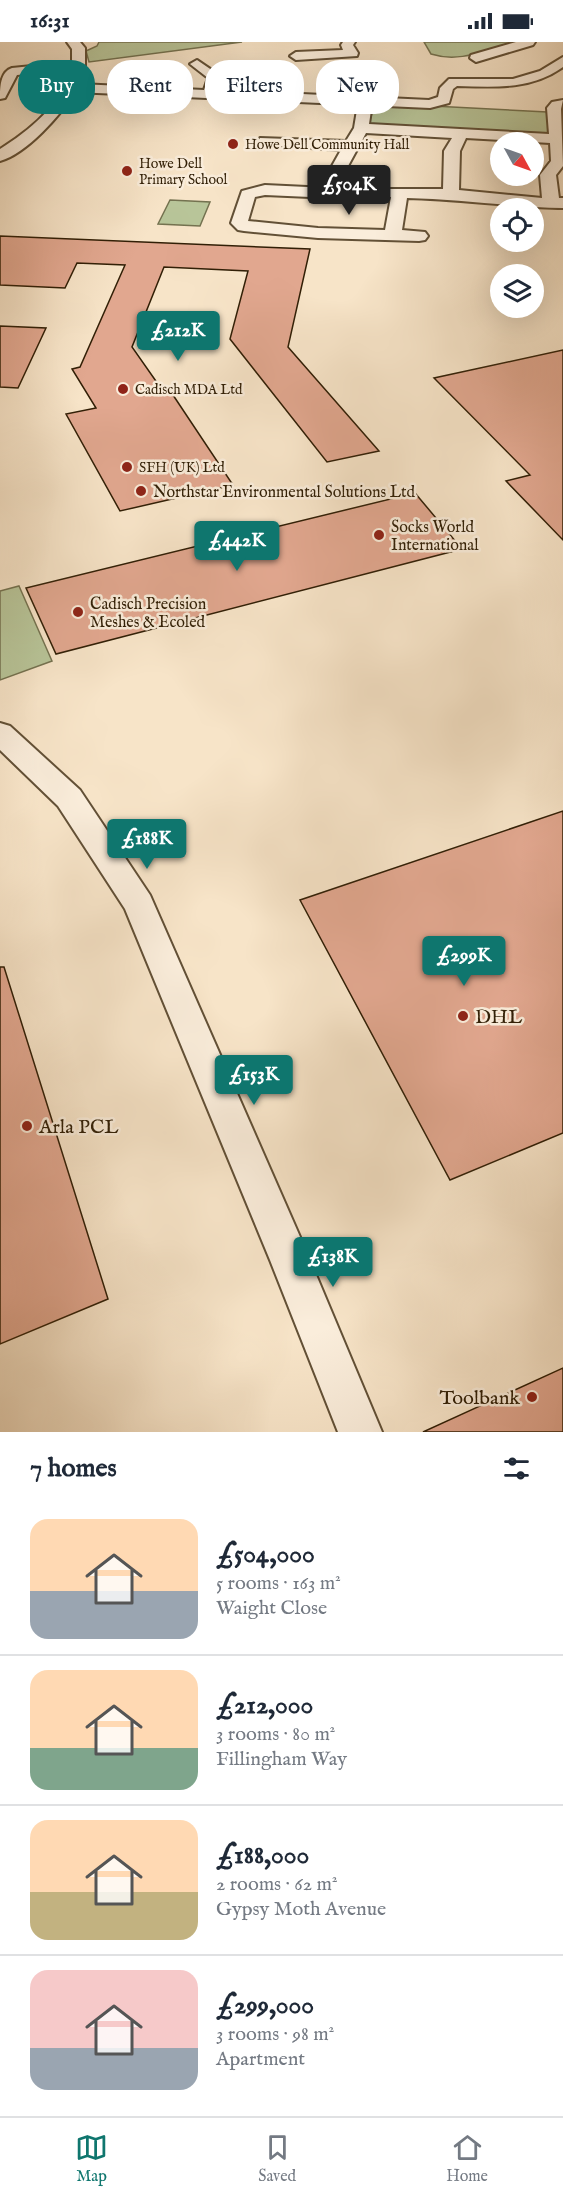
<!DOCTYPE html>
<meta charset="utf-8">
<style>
:root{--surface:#fff;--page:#f2f2f3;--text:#1f2937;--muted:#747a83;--line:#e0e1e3;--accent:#0f766e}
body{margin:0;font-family:"IM FELL English",serif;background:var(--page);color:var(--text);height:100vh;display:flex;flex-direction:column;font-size:22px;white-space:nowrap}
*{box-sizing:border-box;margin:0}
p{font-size:20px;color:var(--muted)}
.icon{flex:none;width:33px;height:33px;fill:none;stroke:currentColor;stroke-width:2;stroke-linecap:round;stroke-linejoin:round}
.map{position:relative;height:1390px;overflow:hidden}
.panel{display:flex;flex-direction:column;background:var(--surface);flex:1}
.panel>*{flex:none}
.hud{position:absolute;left:18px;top:18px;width:528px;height:54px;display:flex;gap:12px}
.needle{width:39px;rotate:130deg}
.fabs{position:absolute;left:490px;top:90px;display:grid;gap:12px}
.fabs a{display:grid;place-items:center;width:54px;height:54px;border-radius:50%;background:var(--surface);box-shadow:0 6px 24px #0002;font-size:30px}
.price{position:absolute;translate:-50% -51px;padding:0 14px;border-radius:6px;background:var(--accent);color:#fff;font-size:20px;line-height:39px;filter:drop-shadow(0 2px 3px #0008)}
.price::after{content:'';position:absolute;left:50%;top:36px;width:18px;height:14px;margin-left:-9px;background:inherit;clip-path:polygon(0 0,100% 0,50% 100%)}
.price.active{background:#222;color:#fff}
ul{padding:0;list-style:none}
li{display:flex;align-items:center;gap:18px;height:150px;padding:0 30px}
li+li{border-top:2px solid var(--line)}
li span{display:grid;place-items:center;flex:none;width:168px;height:120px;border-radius:18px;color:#555}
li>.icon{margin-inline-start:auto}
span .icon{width:72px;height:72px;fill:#fffc;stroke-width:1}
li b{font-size:26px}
h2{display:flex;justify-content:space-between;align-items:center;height:72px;padding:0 30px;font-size:26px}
.pill{padding:0 21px;border-radius:24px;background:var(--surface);box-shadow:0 6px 24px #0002;font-size:21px;line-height:54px}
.pill.active{background:var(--accent);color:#fff}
.status{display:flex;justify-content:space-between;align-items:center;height:42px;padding:0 30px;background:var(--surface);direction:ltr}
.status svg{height:16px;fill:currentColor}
.tab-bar{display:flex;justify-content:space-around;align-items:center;height:84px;border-top:2px solid var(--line);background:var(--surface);font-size:16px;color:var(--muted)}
.tab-bar a{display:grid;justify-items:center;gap:3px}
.tab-bar .active{color:var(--accent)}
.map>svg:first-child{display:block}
.green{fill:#b8c599;stroke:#747250;stroke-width:1.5}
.building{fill:#e1a78f;stroke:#311f06;stroke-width:1.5}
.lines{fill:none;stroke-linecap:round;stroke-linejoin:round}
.minor-casing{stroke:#625036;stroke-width:4}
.minor{fill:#faeddb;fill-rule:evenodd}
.poi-dot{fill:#8f2418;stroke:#faeddb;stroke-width:2}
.labels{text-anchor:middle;stroke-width:5;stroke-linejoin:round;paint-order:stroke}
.far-poi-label{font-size:14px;fill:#311f06;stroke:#faeddb;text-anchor:start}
.poi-label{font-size:16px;fill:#311f06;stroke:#faeddb;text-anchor:start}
.near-poi-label{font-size:20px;fill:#311f06;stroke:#faeddb;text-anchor:start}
</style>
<div class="status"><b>16:31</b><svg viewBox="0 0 49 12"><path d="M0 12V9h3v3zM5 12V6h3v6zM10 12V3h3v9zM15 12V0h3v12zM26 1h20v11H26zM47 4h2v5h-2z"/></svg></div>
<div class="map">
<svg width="563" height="1390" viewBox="0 0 563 1390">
<rect width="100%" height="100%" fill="#f7e4c8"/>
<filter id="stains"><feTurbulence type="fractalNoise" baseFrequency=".00333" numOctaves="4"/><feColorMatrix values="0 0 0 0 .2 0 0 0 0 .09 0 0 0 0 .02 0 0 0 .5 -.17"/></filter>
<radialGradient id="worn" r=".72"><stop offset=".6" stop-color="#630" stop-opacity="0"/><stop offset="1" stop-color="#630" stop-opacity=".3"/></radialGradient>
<path class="green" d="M99 0H242L89 20 86 9 97 4Z
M424 0H520C511 2 500 3 492 7 473 13 453 19 431 12Z
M375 61 547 70 549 94 368 85Z
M170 158 210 160 200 184 158 182Z
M19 544 52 619 0 638V549Z"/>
<path class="building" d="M0 194 310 207 288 305 379 409 327 420 230 297 248 229 164 225 132 305 165 352 171 350 233 443 120 469 66 372 96 366 72 327 80 325 125 223 77 221 65 246 0 243Z
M0 284 46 286 18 346 0 345Z
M563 308V498L506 439 530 433 434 336Z
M415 451 462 507 56 612 26 546Z
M563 769V1091L450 1138 300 858Z
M0 925H4L108 1257 0 1302Z
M563 1326V1390H423Z"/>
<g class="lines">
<defs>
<path id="minor" d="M67 0H80L85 6V24L80 42 204 48 208 36 190 22 197 18 222 35 217 48 429 58 438 55 440 46 449 37H513L540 29 563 15V25C531 48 495 45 457 44L453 47 449 61 430 66 75 50C61 73 26 112 0 119V107C29 89 62 62 71 28L17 33 5 56 0 57C0 46 0 30 12 26L72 20V7Z
M343 0H355L353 3 358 11 357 14 296 18 290 14 296 10 343 8 341 3Z
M516 0H535L533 3 476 20 470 16 471 13Z
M563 58 561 67 563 124 556 133 559 156H563V166C511 165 459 157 407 156L402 188 425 190 428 194 425 198 419 199 318 196 244 189 238 188 231 181 242 149 265 143 328 146 332 124 341 108 265 103 260 102 258 99 260 96 346 99 354 86 357 68 364 64 371 68 369 82 549 92 547 66 552 60ZM366 91 452 96 444 109 443 147H344L348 124ZM466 96 550 101 551 119 540 133 542 156 459 148 460 109ZM265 153 355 157 391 155 385 188 318 186 248 179 255 155Z
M0 681 10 684 80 748 150 853 304 1204 382 1390H338L270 1218 125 867 58 764 0 708Z"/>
</defs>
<use href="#minor" class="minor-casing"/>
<use href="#minor" class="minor"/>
</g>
<g class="poi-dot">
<circle cx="233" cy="102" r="6"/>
<circle cx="127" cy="129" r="6"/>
<circle cx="123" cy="347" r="6"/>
<circle cx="127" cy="425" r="6"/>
<circle cx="141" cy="449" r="6"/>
<circle cx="379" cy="493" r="6"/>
<circle cx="78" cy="570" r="6"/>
<circle cx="463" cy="974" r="6"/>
<circle cx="27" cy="1084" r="6"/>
<circle cx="532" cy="1355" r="6"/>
</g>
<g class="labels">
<g class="far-poi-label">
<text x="245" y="107">Howe Dell Community Hall</text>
<text x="139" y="126">Howe Dell<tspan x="139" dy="16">Primary School</tspan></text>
<text x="135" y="352">Cadisch MDA Ltd</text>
<text x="139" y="430">SFH (UK) Ltd</text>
</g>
<g class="poi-label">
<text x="153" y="455">Northstar Environmental Solutions Ltd</text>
<text x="391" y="490">Socks World<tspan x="391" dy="18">International</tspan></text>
<text x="90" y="567">Cadisch Precision<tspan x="90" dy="18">Meshes &amp; Ecoled</tspan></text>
</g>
<g class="near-poi-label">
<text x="475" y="981">DHL</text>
<text x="39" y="1091">Arla PCL</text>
<text x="520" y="1362" text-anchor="end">Toolbank</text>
</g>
</g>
<rect width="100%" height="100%" filter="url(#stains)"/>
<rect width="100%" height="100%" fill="url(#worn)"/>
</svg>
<div class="fabs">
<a><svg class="needle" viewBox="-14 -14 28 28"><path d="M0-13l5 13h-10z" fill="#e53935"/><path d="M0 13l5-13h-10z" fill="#747a83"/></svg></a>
<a><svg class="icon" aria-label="locate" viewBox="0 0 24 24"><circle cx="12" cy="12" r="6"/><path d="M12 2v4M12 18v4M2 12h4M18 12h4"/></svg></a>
<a><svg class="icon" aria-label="layers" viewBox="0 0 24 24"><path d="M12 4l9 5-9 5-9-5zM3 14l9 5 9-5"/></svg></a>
</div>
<b class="price active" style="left:349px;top:174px">£504K</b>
<b class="price" style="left:178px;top:320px">£212K</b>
<b class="price" style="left:237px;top:530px">£442K</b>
<b class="price" style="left:147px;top:828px">£188K</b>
<b class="price" style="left:464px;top:945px">£299K</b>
<b class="price" style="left:254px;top:1064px">£153K</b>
<b class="price" style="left:333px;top:1246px">£138K</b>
<div class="hud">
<a class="pill active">Buy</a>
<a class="pill">Rent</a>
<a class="pill">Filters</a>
<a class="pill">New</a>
</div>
</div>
<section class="panel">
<h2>7 homes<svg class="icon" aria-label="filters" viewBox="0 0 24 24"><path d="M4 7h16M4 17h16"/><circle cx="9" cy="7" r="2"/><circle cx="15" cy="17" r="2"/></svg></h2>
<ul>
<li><span style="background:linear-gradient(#ffd9b3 60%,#9aa5b1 0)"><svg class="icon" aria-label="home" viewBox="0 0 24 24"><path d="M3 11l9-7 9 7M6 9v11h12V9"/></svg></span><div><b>£504,000</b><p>5 rooms · 163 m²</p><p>Waight Close</p></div></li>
<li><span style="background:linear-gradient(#ffd9b3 65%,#7fa58c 0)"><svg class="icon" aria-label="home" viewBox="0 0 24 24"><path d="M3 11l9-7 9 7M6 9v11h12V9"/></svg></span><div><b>£212,000</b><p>3 rooms · 80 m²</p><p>Fillingham Way</p></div></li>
<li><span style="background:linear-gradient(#ffd9b3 60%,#c2b280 0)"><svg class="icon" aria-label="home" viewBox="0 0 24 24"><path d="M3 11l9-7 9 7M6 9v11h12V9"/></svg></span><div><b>£188,000</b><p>2 rooms · 62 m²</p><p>Gypsy Moth Avenue</p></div></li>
<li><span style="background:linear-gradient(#f6c9c9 65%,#9aa5b1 0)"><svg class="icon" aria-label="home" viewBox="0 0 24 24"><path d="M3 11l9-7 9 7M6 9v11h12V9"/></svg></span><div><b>£299,000</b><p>3 rooms · 98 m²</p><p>Apartment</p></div></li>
</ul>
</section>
<nav class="tab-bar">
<a class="active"><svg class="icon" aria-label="map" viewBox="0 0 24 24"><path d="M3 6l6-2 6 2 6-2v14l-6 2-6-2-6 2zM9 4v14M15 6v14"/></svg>Map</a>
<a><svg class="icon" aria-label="saved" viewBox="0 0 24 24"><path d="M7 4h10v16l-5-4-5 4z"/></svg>Saved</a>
<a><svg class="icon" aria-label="home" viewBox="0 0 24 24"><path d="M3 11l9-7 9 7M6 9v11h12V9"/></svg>Home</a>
</nav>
